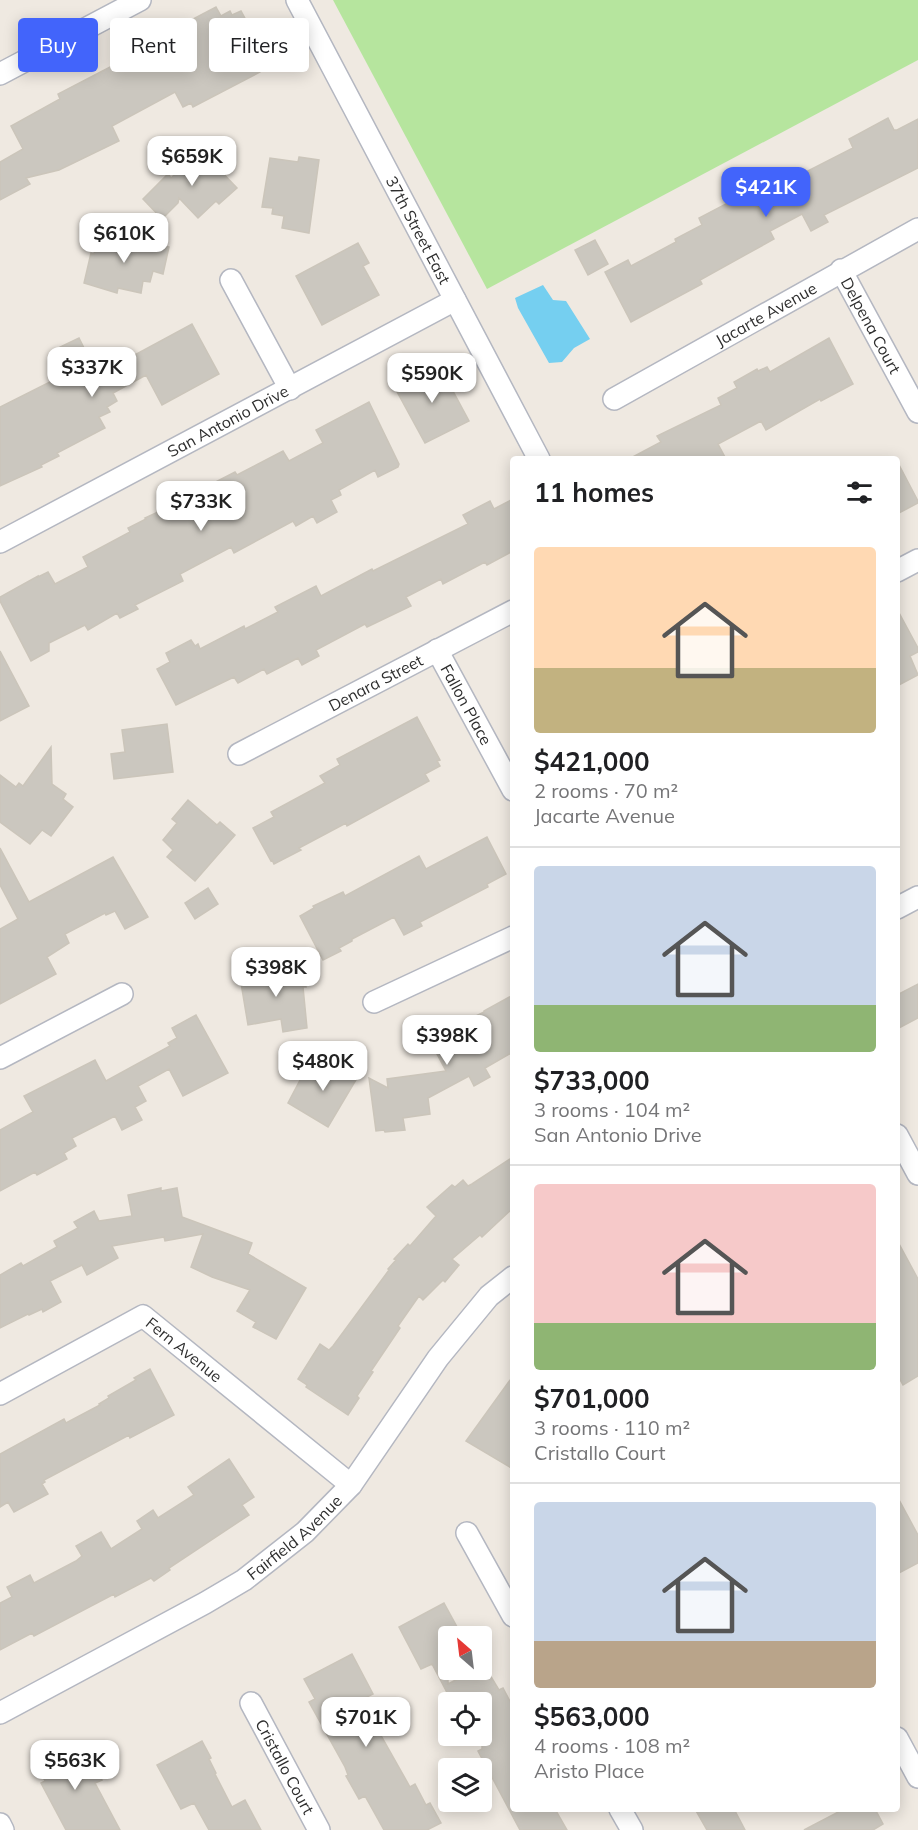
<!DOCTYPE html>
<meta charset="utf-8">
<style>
:root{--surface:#fff;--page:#f2f2f2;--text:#202124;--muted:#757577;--line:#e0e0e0;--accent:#4264fb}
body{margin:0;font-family:Mulish,sans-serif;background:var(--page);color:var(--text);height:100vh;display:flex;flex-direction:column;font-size:22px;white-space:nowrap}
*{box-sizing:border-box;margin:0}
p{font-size:20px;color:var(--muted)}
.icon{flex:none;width:33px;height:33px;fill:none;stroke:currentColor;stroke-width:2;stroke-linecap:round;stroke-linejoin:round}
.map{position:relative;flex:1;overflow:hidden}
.drawer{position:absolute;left:510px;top:456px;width:390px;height:1356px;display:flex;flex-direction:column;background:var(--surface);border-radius:6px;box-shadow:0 3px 15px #0003}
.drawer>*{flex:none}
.banner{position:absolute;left:18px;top:18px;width:402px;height:54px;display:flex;gap:12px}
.needle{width:39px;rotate:332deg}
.buttons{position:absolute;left:438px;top:1626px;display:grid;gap:12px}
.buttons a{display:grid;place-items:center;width:54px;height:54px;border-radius:6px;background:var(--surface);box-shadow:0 3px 15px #0003;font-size:30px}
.price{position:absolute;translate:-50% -51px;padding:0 14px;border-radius:12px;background:#fff;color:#222;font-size:20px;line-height:39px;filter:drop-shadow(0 2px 3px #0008)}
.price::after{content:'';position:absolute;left:50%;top:36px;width:18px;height:14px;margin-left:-9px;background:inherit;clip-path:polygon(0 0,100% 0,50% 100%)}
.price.current{background:var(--accent);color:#fff}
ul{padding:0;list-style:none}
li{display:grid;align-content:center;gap:12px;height:318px;padding:0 24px}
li+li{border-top:2px solid var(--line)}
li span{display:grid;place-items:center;height:186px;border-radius:6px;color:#555}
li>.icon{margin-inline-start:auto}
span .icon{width:108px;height:108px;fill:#fffc;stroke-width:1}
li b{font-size:26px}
h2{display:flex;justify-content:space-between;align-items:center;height:72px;padding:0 24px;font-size:26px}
.chip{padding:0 21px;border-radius:6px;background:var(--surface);box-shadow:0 3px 15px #0003;font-size:21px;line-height:54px}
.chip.current{background:var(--accent);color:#fff}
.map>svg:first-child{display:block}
.green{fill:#b6e59e}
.water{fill:#75cff0}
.building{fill:#cbc7bf;stroke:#cbc5ba;stroke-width:1.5}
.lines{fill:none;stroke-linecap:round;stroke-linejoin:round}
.minor-casing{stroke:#b4b7c1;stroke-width:24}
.minor{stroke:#fff;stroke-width:21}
.labels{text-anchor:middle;stroke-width:5;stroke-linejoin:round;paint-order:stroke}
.street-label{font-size:16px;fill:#2e2e2e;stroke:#fff}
</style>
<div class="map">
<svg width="918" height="1830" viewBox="0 0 918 1830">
<rect width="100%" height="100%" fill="#efe9e1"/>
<path class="green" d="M333 0H918V60L487 289Z"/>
<path class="water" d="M543 285 553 300 566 301 590 339 574 348 562 362 549 363 518 308 515 298Z"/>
<path class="building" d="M216 7 221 16 230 11 232 15 241 11 266 57 255 62 260 72 193 107 191 103 183 107 175 92 112 126 119 141 59 170 26 178 30 184 0 200V162L23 149 11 126 60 99 58 94 139 52 138 48Z
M888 118 894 130H897L918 119V168L824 215 828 222 811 231 802 214 770 231 774 239 700 280 702 284 631 322 605 272 628 260 631 266 676 242 675 239 702 225 699 218 745 194 749 201 853 148 849 139Z
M205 146 219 160 214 164 237 188 219 204 216 201 198 218 179 198 178 203 162 219 143 199 168 174 171 178Z
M299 157 319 160 309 233 282 228 284 216 272 214 273 208 262 207 270 158 298 162Z
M98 234 143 244 144 241 169 247 163 274 153 271 150 282 143 281 141 293 118 288 117 293 84 283 91 253 94 254Z
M595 240 608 264 588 275 575 250Z
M358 243 369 263 363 266 379 295 322 325 296 276Z
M192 324 219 374 162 405 146 375 113 393 117 401 107 407 110 412 99 417 105 428 57 453 59 456 41 465 42 467 0 486V407L52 381 49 375 68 365 60 347 79 338 90 360 99 355 107 370Z
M829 338 853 384 821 401 820 399 766 430 761 421 718 444 726 459H629L661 442 657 436 721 405 718 398 737 388 734 382 757 369 758 371 767 367 770 372Z
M439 365 469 421 425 443 395 388 428 369V371Z
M369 402 399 464 398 467 378 477 375 470 339 490 341 495 331 500 337 512 317 523 313 516 296 526 293 521 234 553 231 547 180 574 183 581 135 605 138 609 120 618 117 613 88 630 85 625 49 643V651L31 661 0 601V597L38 576V577L48 572 55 584 88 567 83 557 130 532 128 528 146 519 145 518 197 494 196 492 235 472 237 475 283 451 289 461 323 443 316 430Z
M897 461 918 501V503L897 514Z
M513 499V551L487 565 485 562 443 584 441 579 406 597 411 606 367 627 365 624 316 650 319 656 302 665 298 658 267 674 264 669 238 683 234 677 176 705 157 669 170 662 166 653 191 640 195 646 198 644 200 649 244 626 245 629 278 612 275 607 316 586 321 596 372 569 373 571 468 524 463 515 490 501 494 509Z
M897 609 918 648V652L910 656 918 675 897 686Z
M0 651 29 706 0 721Z
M417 717 440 760 437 761 440 766 425 774 429 781 347 826 346 823 299 848 301 850 274 864 272 860 271 861 253 828 274 817 271 812 325 783 320 776 340 765 337 759Z
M167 724 173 772 114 779 111 754 125 752 122 730Z
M51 747 52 784 66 794 63 799 73 807 51 836 42 830 30 844 0 822V775L16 787 19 783 23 786Z
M188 800 217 825 220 822 235 835 195 881 167 857 173 850 163 840 177 823 172 819Z
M487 837 506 874 487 884 488 887 420 922 422 926 404 935 394 917 352 939V941L339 948 341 951 323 960 300 916 314 908 313 906 343 892 345 896 419 856 426 869Z
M0 848 29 902 113 857 148 917 125 929 115 911 106 915 105 913 65 934 69 943 47 957 56 974 0 1004V929L18 919 0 885Z
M208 888 218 904 195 919 185 903Z
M303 967 306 987H303L307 1028 283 1032 281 1019 248 1025 240 977Z
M918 984V1018L897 1029V995Z
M513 995V1052L485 1068 490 1077 474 1086 469 1076 428 1098 430 1114 403 1118 405 1130 385 1132 384 1130 376 1131 369 1078 388 1088 387 1079 446 1071 429 1039 484 1012V1011Z
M196 1015 228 1073 183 1096 169 1069 138 1086 146 1101 135 1107 142 1120 122 1130 115 1116 72 1138 76 1146 64 1153 67 1159 37 1175 35 1172 0 1191V1130L33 1112 24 1096 95 1060 106 1081 170 1046 168 1043 177 1038 172 1028Z
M338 1061 360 1073 328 1127 288 1103 309 1063 330 1074Z
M513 1157V1208L482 1237 480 1235 452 1259 459 1265 445 1282 443 1280 423 1300 419 1296 398 1326 400 1328 371 1371 373 1372 357 1396 359 1398 348 1415 306 1387 307 1385 298 1379 320 1344 329 1350 333 1346 389 1270 388 1269 396 1260 394 1259 408 1244 410 1246 436 1216 427 1207 452 1185 455 1187 463 1180 468 1186 472 1184Z
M161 1188V1191L177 1188 182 1217 252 1243 248 1254 306 1288 276 1339 253 1327 256 1322 237 1311 250 1290 212 1277 191 1267 203 1234 165 1241 164 1237 112 1246 118 1258 87 1275 82 1265 50 1281 61 1302 43 1312 42 1309 29 1315 28 1314 0 1328V1275L21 1263 23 1266 57 1247 54 1241 78 1228 74 1222 94 1211 99 1221 132 1216 128 1195Z
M897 1240 918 1279V1376L903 1385 897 1374Z
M150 1369 174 1415 130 1438 129 1435 44 1480 45 1482 42 1484 48 1494 14 1512 8 1502 0 1507V1454L64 1419 66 1423 100 1405 99 1404 109 1398 108 1396 136 1380 134 1378Z
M513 1376V1469L466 1441Z
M229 1459 254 1497 242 1505 249 1515 169 1568 170 1570 154 1581 151 1578 115 1597 114 1594 34 1636 32 1633 0 1650V1603L12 1597 7 1587 30 1575 34 1583 76 1561 82 1556 76 1546 101 1532 111 1549 142 1529 137 1521 153 1510 158 1518 194 1495 188 1487Z
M897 1496 918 1535V1563L897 1574Z
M444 1603 462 1636H448V1684L475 1670H482V1666L484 1665 499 1690 503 1688 513 1707V1809H555L567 1830H520L478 1751 482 1749V1702H452L432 1664 421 1669 399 1627Z
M352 1654 373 1694 361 1700 410 1787 415 1784 426 1805 430 1803 441 1823 427 1830H384L365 1796 359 1799 346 1776 348 1775 345 1767 309 1702 315 1699 304 1679Z
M202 1741 211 1758 209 1759 216 1773 215 1774 232 1807 245 1800 261 1830H209L194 1803 181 1809 157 1765Z
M71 1742 84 1767 93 1762 102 1780 95 1783 120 1830H66L41 1783 45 1781 35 1762Z
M695 1809H734L745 1830H707Z
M844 1809H875L883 1824 873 1830H804Z"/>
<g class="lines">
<defs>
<g id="minor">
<path id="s1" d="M297 0 539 459"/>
<path d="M0 74 140 0"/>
<path id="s2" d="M841 270 918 412"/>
<path d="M231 280 290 389"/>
<path id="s3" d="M614 399 918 229"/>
<path id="s4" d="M0 542 455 300"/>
<path d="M897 571 918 560"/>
<path id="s5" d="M437 650 513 790"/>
<path id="s6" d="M239 754 513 611"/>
<path d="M897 908 918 897"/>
<path d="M374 1002 513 937"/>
<path d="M0 1058 122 994"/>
<path d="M897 1135 918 1174"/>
<path id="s7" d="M0 1394 143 1316 351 1485"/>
<path d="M467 1533 513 1616"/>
<path id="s8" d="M251 1703 319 1830"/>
<path id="s9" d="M0 1713 205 1603 244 1580 305 1532 351 1485 438 1358 489 1296 513 1277"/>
<path d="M897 1738 918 1777"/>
<path d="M620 1809 632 1830"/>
<path d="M0 1824 3 1830"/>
</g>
</defs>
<use href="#minor" class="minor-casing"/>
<use href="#minor" class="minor"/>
</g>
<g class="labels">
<g class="street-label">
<text dy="6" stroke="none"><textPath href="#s1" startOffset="260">37th Street East</textPath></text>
<text dy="6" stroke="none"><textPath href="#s3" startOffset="174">Jacarte Avenue</textPath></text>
<text dy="6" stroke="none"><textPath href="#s2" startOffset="63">Delpena Court</textPath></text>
<text dy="6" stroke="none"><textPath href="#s4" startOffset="258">San Antonio Drive</textPath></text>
<text dy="6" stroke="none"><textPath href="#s6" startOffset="154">Denara Street</textPath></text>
<text dy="6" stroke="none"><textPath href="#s5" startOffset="62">Fallon Place</textPath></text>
<text dy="6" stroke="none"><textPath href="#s7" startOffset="216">Fern Avenue</textPath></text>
<text dy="6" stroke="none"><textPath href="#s9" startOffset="344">Fairfield Avenue</textPath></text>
<text dy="6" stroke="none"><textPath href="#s8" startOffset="72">Cristallo Court</textPath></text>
</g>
</g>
</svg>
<div class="buttons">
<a><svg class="needle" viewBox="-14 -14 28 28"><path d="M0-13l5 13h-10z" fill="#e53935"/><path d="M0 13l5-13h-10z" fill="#757577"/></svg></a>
<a><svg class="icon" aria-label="locate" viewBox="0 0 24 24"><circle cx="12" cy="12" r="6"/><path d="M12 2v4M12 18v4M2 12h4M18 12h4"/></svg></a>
<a><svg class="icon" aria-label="layers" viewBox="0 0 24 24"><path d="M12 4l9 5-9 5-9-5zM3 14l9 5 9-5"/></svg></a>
</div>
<b class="price" style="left:192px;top:187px">$659K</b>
<b class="price current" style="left:766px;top:218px">$421K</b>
<b class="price" style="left:124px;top:264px">$610K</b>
<b class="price" style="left:92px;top:398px">$337K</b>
<b class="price" style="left:432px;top:404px">$590K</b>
<b class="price" style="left:201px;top:532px">$733K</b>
<b class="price" style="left:276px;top:998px">$398K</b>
<b class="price" style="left:447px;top:1066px">$398K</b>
<b class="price" style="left:323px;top:1092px">$480K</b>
<b class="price" style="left:366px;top:1748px">$701K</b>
<b class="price" style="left:75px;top:1791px">$563K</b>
<div class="banner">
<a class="chip current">Buy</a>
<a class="chip">Rent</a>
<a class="chip">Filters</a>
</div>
<section class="drawer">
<h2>11 homes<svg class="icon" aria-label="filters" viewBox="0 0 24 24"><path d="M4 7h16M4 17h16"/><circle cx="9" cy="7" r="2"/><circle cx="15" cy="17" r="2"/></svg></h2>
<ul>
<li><span style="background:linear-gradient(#ffd9b3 65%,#c2b280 0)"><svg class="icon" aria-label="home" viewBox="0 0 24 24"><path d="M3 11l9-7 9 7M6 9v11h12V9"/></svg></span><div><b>$421,000</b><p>2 rooms · 70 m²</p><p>Jacarte Avenue</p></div></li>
<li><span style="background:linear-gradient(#c9d6e8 75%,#8fb573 0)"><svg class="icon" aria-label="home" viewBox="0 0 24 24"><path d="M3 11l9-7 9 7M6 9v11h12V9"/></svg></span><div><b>$733,000</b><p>3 rooms · 104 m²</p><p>San Antonio Drive</p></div></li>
<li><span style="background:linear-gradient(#f6c9c9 75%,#8fb573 0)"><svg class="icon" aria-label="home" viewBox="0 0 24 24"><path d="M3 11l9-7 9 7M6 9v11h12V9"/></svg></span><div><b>$701,000</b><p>3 rooms · 110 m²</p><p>Cristallo Court</p></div></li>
<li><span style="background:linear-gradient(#c9d6e8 75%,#b9a48a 0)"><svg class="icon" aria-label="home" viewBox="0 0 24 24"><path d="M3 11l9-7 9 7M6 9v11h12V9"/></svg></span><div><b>$563,000</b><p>4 rooms · 108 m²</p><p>Aristo Place</p></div></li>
</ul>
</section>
</div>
